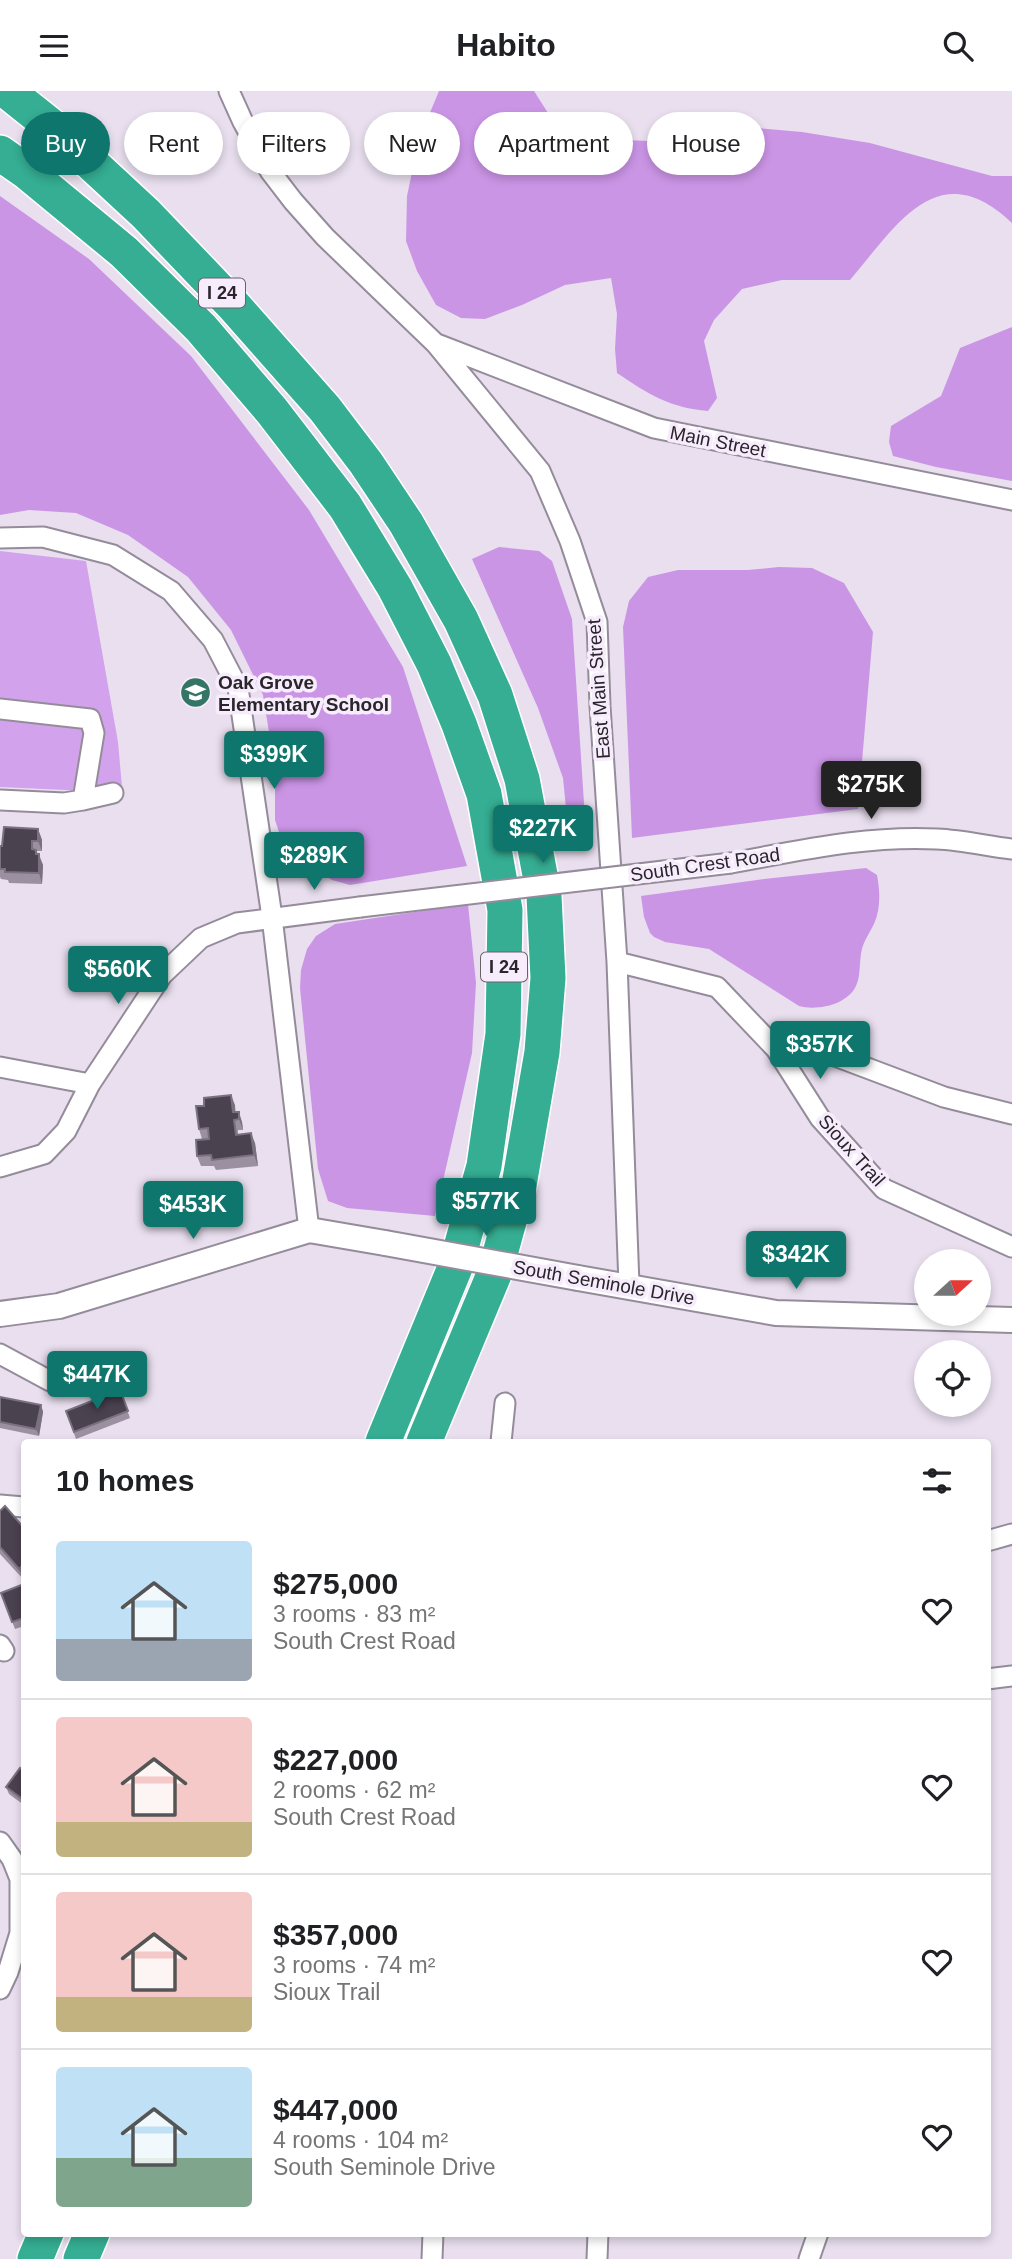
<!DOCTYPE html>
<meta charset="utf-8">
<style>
:root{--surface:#fff;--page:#f6f6f6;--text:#202124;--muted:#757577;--line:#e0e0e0;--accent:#0f766e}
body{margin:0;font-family:Arial,sans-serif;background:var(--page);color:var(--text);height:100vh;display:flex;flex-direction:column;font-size:26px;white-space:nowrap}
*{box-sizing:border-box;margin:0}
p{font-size:23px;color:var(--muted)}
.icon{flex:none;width:38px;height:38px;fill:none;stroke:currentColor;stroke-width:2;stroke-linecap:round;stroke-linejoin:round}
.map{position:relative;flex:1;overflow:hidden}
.drawer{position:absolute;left:21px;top:1348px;width:970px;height:798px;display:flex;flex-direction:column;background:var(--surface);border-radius:7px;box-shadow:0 4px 10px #0003}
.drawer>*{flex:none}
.guide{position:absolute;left:21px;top:21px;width:971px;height:63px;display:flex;gap:14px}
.needle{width:46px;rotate:69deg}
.tools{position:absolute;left:914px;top:1158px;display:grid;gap:14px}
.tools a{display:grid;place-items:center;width:77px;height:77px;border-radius:50%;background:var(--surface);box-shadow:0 4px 10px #0003;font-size:35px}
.price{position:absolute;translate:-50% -60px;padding:0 16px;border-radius:7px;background:var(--accent);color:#fff;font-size:23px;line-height:46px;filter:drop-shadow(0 2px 4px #0008)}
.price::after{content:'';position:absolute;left:50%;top:42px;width:21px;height:16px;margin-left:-10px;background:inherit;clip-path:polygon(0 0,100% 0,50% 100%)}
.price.selected{background:#222;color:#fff}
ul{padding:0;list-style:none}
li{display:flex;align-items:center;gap:21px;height:175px;padding:0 35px}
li+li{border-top:2px solid var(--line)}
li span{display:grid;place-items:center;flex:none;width:196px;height:140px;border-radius:7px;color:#555}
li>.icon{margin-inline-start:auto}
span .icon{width:84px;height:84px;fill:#fffc;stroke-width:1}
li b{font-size:30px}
h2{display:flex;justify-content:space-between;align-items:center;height:84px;padding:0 35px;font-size:30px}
.chip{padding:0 24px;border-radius:32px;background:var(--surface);box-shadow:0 4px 10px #0003;font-size:24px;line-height:63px}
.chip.selected{background:var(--accent);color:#fff}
header{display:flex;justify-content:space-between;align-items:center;height:91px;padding:0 35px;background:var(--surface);font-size:32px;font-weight:700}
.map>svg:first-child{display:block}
.green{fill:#d3a2ec}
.forest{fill:#cb95e6}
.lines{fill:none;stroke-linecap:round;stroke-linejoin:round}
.minor-casing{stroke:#958c9b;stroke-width:23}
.tertiary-casing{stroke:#958c9b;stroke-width:28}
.motorway-casing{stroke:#fff;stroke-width:38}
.minor{stroke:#fff;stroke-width:19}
.tertiary{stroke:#fff;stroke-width:24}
.motorway{stroke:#35ae93;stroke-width:35}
.minor-bridge-casing{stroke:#958c9b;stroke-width:23;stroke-linecap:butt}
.tertiary-bridge-casing{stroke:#958c9b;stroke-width:28;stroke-linecap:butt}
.minor-bridge{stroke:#fff;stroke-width:19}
.tertiary-bridge{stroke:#fff;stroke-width:24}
.wall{fill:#9a909f}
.shaded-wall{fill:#7a717f}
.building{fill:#4a424f;stroke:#7a717f;stroke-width:2}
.labels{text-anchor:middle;stroke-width:7;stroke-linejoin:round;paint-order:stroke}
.shield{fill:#f7ecfc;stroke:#67616a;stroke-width:2}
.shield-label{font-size:18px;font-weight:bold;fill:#29252b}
.street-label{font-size:19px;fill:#29252b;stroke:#f7ecfc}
.poi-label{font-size:19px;font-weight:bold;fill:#29252b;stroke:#f7ecfc;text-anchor:start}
</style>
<header><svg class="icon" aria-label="menu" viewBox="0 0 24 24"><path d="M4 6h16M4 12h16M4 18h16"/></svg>Habito<svg class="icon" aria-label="search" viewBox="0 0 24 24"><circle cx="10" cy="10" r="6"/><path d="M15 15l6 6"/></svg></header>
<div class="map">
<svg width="1012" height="2168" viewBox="0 0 1012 2168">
<rect width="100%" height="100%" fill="#e9dfef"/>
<path class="green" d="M0 460 86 470 118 651 122 696 87 700 0 696Z"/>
<path class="forest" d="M439 0H534L548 22 600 48 649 50 735 35 802 41 870 52 992 85H1012V132C938 62 897 134 850 189H782L742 198 714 229 704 250 717 307 708 320C670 317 648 303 617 282L615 258 617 223 611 187 565 194 522 214 485 228 461 227 436 214 417 180 406 150 407 105 419 48Z
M0 105 89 168 191 265 309 419 403 576 467 775 350 794 332 789 285 759 275 729V678L263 604 231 539 188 486 128 444 76 422 29 419 0 424Z
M1012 236V390L936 376 893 365 889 351 891 335 941 305 960 257Z
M499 456 539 460 552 470 572 528 586 743 569 748 563 687 538 617 472 468Z
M779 476 812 477 844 492 873 541 858 718 632 747 623 536 629 510 648 486 678 479H748Z
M866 777 877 784C880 800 881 817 874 833 871 839 867 845 864 852 858 865 862 882 856 895 847 914 817 920 799 915L709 858 665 851 654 846 650 842 644 826 641 805 764 788Z
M468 813 476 892 472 962 435 1125 347 1117 328 1110 318 1078 300 897 301 879 307 858 316 845 335 833Z"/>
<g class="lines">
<defs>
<path id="minor" d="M229 0 243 31 270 80 293 110 325 146 436 253 540 380 570 450 597 531 600 615 617 871 629 1194
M437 253 654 337 1012 409
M0 447 43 446 113 464 171 500 213 549 238 597 272 826 309 1139
M0 618 90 628 94 642 83 709 64 712 0 709
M83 709 113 702
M731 772C798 760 868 744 937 748 962 749 987 755 1012 758
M617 871 717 896 776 958 820 1027 884 1098 1012 1156
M776 958 814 957 944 1006 1012 1023
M0 976 90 993
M0 1076 44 1063 66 1040 90 993 162 884 201 847 237 832 360 816
M0 1263 50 1290 111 1282
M501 1351 505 1312
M0 1414 24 1416
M987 1450 1012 1443
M0 1554 4 1560
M987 1588 1012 1585
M0 1751 12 1768 20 1788V1842L8 1881 0 1898
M432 2168 433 2142
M597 2168 598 2142
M809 2168 818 2142"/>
<path id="tertiary" d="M578 1187 776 1222 1012 1229
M0 1223 59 1215 309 1139 385 1152"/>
<path id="motorway" d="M7 0 51 35 146 123 234 215 325 318 366 372 406 432 461 529 495 604 522 688 544 805 548 887 542 961 519 1094 495 1181 424 1351
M0 62 27 81 124 161 201 237 272 320 345 415 395 497 434 573 459 633 484 703 505 819 503 943 484 1075 456 1174 383 1351
M35 2168 46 2142
M81 2168 92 2142"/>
</defs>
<use href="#minor" class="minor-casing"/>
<use href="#tertiary" class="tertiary-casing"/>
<use href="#motorway" class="motorway-casing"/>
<use href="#minor" class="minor"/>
<use href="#tertiary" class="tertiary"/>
<use href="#motorway" class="motorway"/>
<defs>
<path id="minor-bridge" d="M360 816 731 772"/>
<path id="tertiary-bridge" d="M385 1152 578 1187"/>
</defs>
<use href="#minor-bridge" class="minor-bridge-casing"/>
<use href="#tertiary-bridge" class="tertiary-bridge-casing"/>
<use href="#minor-bridge" class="minor-bridge"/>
<use href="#tertiary-bridge" class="tertiary-bridge"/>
</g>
<path class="wall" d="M38 738 42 749V760H36L38 763H39L43 774 42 793 9 792 8 789 1 788 0 786V755Z
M235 1014V1021L242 1031 243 1039H238V1044L255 1052 258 1075 216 1079 214 1075H201L197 1065 202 1048 199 1038Z
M120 1299 130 1327 76 1348 66 1320Z
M0 1306 41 1314 43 1321 39 1345 0 1337Z
M0 1420 23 1488 0 1463Z
M24 1493V1535L15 1538 1 1502Z
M24 1680V1714L9 1703 6 1696Z"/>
<path class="shaded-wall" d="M38 738 42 749V760L38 750Z
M36 759 43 774 42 793 39 782Z
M231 1004 235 1014 236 1029 233 1021Z
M239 1021 242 1031 243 1039 239 1028Z
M251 1042 255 1052 258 1075 254 1064Z
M41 1314 43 1321 39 1345 36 1338Z
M24 1473V1487L23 1488 19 1478Z"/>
<path class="building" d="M4 736 38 738V750H32V758L36 759V763H39V782L5 781V778H0V755H2Z
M231 1004 233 1021H239V1028L234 1029 236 1044 251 1042 254 1064 212 1069 211 1064 197 1065 196 1049 209 1048 208 1037 199 1038 196 1015H204V1007Z
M120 1299 128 1320 74 1341 66 1320Z
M0 1306 41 1314 36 1338 0 1331Z
M5 1415 24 1437V1473L19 1478 0 1456V1420Z
M24 1493V1527L12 1531 1 1502Z
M20 1677 24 1680V1709L6 1696Z"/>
<defs>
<symbol id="school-disc" viewBox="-11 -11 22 22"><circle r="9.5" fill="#347565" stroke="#f7ecfc"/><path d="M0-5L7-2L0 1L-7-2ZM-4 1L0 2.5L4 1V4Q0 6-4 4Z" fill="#fff"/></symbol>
</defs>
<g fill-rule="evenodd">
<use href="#school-disc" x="178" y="584" width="35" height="35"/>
</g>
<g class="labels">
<g class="shield">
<rect x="199" y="187.5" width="46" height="29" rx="5"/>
<rect x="481" y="861.5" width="46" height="29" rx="5"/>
</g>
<g class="shield-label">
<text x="222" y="208">I 24</text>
<text x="504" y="882">I 24</text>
</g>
<g class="street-label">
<text transform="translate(718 350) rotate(11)" y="7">Main Street</text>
<text transform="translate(598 598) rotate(-94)" y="7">East Main Street</text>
<text transform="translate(705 773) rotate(-8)" y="7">South Crest Road</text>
<text transform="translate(852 1059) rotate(48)" y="7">Sioux Trail</text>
<text transform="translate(604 1191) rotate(10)" y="7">South Seminole Drive</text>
</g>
<g class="poi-label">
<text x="218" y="598">Oak Grove<tspan x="218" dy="22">Elementary School</tspan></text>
</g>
</g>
</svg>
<div class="tools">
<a><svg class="needle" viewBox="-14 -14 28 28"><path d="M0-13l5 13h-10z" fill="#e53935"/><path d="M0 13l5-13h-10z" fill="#757577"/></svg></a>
<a><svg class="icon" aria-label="locate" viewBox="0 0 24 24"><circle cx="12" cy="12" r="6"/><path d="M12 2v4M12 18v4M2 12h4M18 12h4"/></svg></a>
</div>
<b class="price" style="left:274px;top:700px">$399K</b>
<b class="price selected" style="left:871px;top:730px">$275K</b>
<b class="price" style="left:543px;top:774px">$227K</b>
<b class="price" style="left:314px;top:801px">$289K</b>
<b class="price" style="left:118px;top:915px">$560K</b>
<b class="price" style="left:820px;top:990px">$357K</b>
<b class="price" style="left:486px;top:1147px">$577K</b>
<b class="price" style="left:193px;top:1150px">$453K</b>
<b class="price" style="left:796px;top:1200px">$342K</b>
<b class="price" style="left:97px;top:1320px">$447K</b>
<div class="guide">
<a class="chip selected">Buy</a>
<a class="chip">Rent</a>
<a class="chip">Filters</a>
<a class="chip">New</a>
<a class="chip">Apartment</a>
<a class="chip">House</a>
</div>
<section class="drawer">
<h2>10 homes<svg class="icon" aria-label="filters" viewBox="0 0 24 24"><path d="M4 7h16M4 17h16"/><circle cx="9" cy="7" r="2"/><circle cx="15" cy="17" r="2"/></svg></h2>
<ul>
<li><span style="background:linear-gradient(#bfe0f5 70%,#9aa5b1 0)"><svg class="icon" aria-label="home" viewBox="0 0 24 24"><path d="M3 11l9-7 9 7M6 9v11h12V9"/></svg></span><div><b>$275,000</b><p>3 rooms · 83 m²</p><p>South Crest Road</p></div><svg class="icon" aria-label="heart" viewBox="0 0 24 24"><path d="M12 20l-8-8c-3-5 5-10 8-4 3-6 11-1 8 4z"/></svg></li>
<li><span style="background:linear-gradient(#f6c9c9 75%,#c2b280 0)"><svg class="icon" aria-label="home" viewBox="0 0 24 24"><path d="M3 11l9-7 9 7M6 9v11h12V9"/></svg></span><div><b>$227,000</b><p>2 rooms · 62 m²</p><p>South Crest Road</p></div><svg class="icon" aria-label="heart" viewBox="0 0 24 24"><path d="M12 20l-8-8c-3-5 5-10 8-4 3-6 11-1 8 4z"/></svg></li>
<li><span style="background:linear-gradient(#f6c9c9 75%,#c2b280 0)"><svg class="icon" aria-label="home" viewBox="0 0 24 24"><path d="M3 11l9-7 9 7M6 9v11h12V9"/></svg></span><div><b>$357,000</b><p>3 rooms · 74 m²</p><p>Sioux Trail</p></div><svg class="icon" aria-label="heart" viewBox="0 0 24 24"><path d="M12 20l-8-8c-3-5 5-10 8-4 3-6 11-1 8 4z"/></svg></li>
<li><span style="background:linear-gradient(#bfe0f5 65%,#7fa58c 0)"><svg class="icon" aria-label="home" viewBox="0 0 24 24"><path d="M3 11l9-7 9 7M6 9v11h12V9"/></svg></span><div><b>$447,000</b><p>4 rooms · 104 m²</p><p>South Seminole Drive</p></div><svg class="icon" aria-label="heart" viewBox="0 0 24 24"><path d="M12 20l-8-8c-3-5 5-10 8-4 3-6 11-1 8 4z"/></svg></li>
</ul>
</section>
</div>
